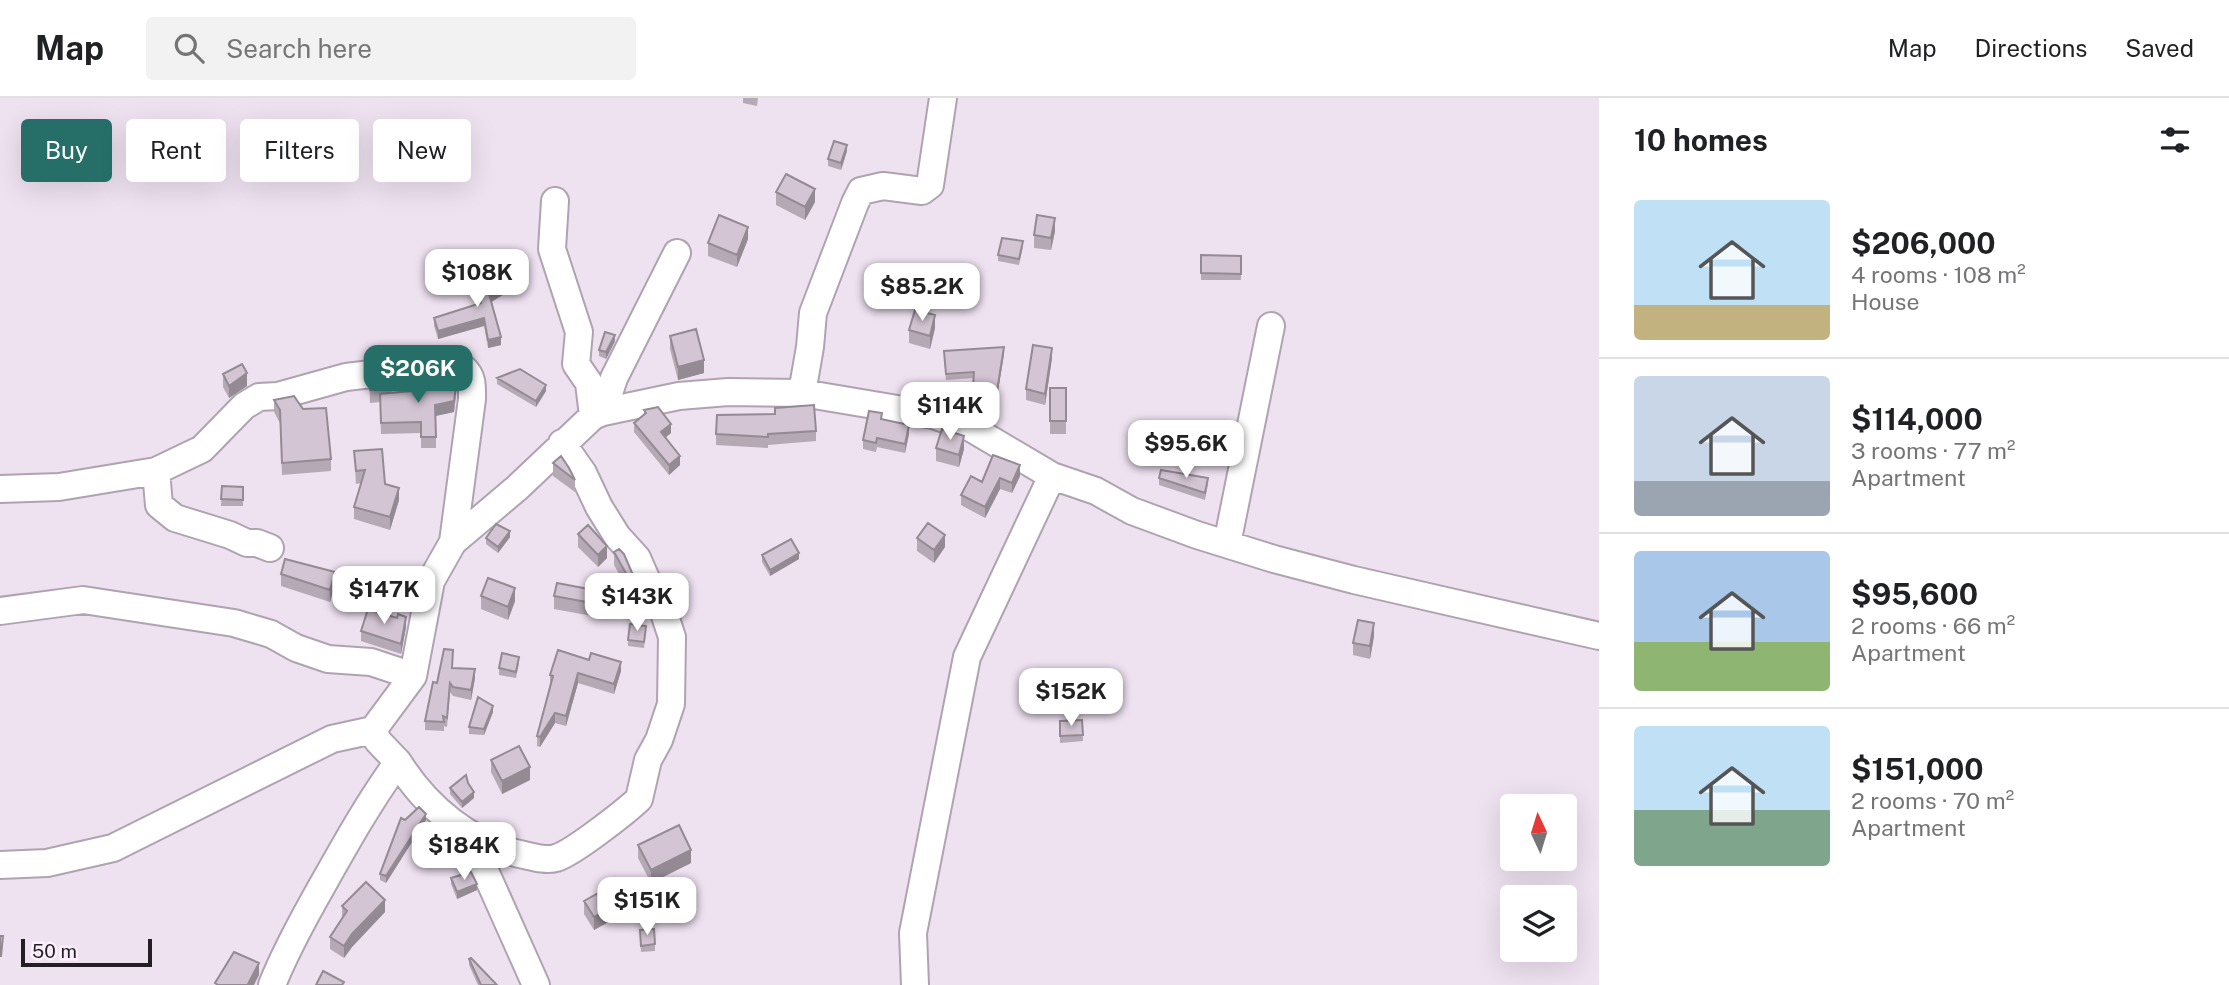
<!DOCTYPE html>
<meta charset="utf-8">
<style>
:root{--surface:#fff;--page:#f2f2f2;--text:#202124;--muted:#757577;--line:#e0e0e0;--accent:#256f68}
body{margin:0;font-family:"Public Sans",sans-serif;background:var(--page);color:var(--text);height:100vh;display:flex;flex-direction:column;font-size:26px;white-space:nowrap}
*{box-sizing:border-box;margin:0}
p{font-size:23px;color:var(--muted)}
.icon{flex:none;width:38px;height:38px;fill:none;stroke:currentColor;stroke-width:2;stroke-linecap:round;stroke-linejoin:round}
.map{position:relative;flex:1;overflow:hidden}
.details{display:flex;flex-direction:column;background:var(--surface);width:630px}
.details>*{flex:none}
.top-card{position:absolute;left:21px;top:21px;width:665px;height:63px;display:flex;gap:14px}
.needle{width:46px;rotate:356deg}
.fabs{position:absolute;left:1500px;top:696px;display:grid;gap:14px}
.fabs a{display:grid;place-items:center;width:77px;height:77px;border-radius:7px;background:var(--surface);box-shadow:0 7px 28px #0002;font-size:35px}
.scale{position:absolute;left:21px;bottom:18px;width:131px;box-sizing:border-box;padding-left:7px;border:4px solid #231e23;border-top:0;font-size:19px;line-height:24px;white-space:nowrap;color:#231e23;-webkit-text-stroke:5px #fceefd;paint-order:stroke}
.price{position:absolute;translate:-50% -60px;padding:0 16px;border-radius:14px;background:#fff;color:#222;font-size:23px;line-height:46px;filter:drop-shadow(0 2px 4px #0008)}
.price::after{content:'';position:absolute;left:50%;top:42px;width:21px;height:16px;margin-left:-10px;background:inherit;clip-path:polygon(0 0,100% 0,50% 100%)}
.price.selected{background:var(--accent);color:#fff}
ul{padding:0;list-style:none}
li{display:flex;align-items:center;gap:21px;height:175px;padding:0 35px}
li+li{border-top:2px solid var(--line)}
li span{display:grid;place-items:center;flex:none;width:196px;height:140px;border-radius:7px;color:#555}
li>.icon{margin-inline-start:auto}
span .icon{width:84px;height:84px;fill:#fffc;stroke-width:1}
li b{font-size:30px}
h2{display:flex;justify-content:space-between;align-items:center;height:84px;padding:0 35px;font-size:30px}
.tag{padding:0 24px;border-radius:7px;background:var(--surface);box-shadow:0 7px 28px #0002;font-size:24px;line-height:63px}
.tag.selected{background:var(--accent);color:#fff}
header{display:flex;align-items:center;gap:42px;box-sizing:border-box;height:98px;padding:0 35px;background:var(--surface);border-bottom:2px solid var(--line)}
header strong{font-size:33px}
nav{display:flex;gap:38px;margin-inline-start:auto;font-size:24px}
.search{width:490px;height:63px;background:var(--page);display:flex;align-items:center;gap:18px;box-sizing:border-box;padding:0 24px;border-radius:7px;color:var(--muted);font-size:26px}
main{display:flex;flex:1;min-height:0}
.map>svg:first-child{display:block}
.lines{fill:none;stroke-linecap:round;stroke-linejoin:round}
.minor-casing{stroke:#b0a3b1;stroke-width:30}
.minor{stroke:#fff;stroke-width:26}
.wall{fill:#b5a9b6}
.shaded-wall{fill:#948a94}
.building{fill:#d3c5d4;stroke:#948a94;stroke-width:2}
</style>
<header>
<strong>Map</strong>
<div class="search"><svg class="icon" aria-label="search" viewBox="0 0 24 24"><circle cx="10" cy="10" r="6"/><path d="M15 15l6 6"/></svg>Search here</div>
<nav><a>Map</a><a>Directions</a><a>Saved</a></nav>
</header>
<main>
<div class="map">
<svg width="1599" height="887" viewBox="0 0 1599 887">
<rect width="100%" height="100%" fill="#eee1f0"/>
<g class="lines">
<defs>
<path id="minor" d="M555 103 552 151 579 234 576 266 589 285 593 318
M802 295 810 249 813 215 855 105 861 93 883 88 922 93 930 87 943 0
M603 314 614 280 677 155
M156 373 159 407 175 420 230 437 247 445H257L270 450
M0 391 59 389 156 373 202 351 244 308 259 299 278 298 346 279 431 269 464 271C473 279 472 289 472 301L453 444
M1227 446 1271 228
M0 513 83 502 234 525 271 536 296 550 328 561 371 564 413 578
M398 664C427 710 470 746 524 757 533 759 547 763 556 760 573 755 625 714 639 701L648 662 659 642 671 606 672 539 662 509 651 492 637 460 617 438 599 409 583 375 562 345
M469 737 536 887
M0 767 47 765 113 750 332 641 373 632 413 578 431 483 453 444 517 390 593 318 603 314 679 298 728 294 802 295 933 317 971 330 1052 378 1096 393 1132 413 1197 437 1274 461 1354 482 1599 538
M272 887C284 857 298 831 313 804 340 756 366 708 398 664L378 643 373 632
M915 887 913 835 967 559 1052 378"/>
</defs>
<use href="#minor" class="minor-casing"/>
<use href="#minor" class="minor"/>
</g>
<path class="wall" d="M743 0H758L757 8 743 5Z
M847 53 841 72 828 68V61Z
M776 94 815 104 805 122 776 107Z
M1055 133 1051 152 1034 150V137Z
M748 141 737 169 708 158V145Z
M1023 149 1019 167 998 163V157Z
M1201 157 1241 158V182H1201Z
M930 181 925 197 907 191V184Z
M478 185 506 195 492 204 501 247 488 250 484 228 438 241 434 228V220L480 206Z
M935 230 930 251 909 245V232Z
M670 238 704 275 678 282 670 251Z
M615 243 606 261 599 258V252Z
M1004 256 997 299 973 295 974 280 946 282 944 259Z
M1052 260 1045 307 1026 302V291Z
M223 276 247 288 229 300 223 289Z
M391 277 392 295 439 290V277L456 300 454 314 436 318V350H421V335L381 336 380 304 370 305 369 279Z
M497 280 546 293 536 309 497 286Z
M1050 290H1066V336H1050Z
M274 302 331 361V373L282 377 280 325 274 314Z
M775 310 816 333V343L768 347V350L716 347V336L775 316Z
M644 312 671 335 666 339 680 367 669 377 634 334V325L644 317Z
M882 321 909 336 905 355 877 349 876 354 863 351V342Z
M936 350 964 351 959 369 936 363Z
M354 353 385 386 399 402 390 432 354 421V409L361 385 356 386Z
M553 365 575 382V394L553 378Z
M1020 378 1012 395 1000 391 985 420 961 407V397L982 384Z
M1159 380 1208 386 1205 402 1159 387Z
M222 388 243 389V408H221Z
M578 436 607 460 598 469 578 449Z
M510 439 498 455 486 446V440Z
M917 440 945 449 934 465 917 453Z
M614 454 633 489 628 492 614 467Z
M762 457 799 461 770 478 762 464Z
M281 476 335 485 330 504 281 488Z
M481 498 515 503 508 522 481 511Z
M554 498 594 505 592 518 554 511Z
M397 520 406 529 401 556 361 543V533Z
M646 534 644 550 628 548V542Z
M1374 538 1370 561 1353 557V545Z
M558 552 621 573 614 596 578 585 566 628 555 625 540 649 537 648V638L550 587V577Z
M453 562 452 570 475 580 471 602 453 598 450 594 447 629 444 628V633L425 632V623L437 585Z
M519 565 516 580 499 577V570Z
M493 614 484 637 469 636V629Z
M1082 622 1083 643 1060 645V623Z
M491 662 530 682 502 696 491 674Z
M468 685 474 700 462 710 450 696V690Z
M405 722H426L386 785 380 782V776Z
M638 747 691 765 651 785 638 760Z
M451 780 477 792 457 801 451 786Z
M584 803 612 822 594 832 584 816Z
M342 808 385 814 352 849 344 860 330 851V839L342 821Z
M640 832 655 846V853L641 854Z
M469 861 497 887H478L469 867Z"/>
<path class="shaded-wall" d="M847 47V53L841 72V65Z
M815 91V104L805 122V109Z
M1055 120V133L1051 152V140Z
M748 129V141L737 169V157Z
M930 174V181L925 197V190Z
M506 186V195L489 205V196Z
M935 217V230L930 251V238Z
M484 220V228L438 241V233Z
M615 237V243L606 261V254Z
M501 239V247L488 250V242Z
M1004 249V256L997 299V293Z
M1052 250V260L1045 307V296Z
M704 262V275L678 282V269Z
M247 275V288L229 300V288Z
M546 287V293L536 309V303Z
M456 289 454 314 435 318V307Z
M671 326V335L661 343V334Z
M909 327V336L905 355V346Z
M964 338V351L959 369V357Z
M680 358V367L669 377V367Z
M1020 367V378L1012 395V385Z
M1000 380V391L985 420V409Z
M399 390V402L390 432V419Z
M510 433V439L498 455V449Z
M945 437V449L934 465V452Z
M607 448V460L598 469V457Z
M799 455V461L770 478V472Z
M335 474V485L330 504V492Z
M633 477V489L628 492V479Z
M515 490V503L508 522V509Z
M594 492V505L592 518V505Z
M406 519V529L401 556V546Z
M1374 525V538L1370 561V548Z
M621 564V573L614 596V586Z
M475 571V580L471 602V592Z
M578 575V585L566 628V618Z
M493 608V614L484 637V631Z
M555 615V625L540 649V639Z
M530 669V682L502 696V683Z
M474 694V700L462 710V704Z
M426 716V722L386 785V778Z
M691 752V765L651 785V772Z
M477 786V792L457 801V794Z
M385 802V814L352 849 344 860V848L352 836Z
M612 809V822L594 832V819Z
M259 865V877L254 887H248Z"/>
<path class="building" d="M834 43 847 47 841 65 828 61Z
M786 76 815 91 805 109 776 94Z
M719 117 748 129 737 157 708 145Z
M1037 117 1055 120 1051 140 1034 137Z
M1002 140 1023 143 1019 161 998 157Z
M1201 157 1241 158V176L1201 175Z
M912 168 930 174 925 190 907 184Z
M498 173 506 186 489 196 501 239 488 242 484 220 438 233 434 220 481 205 478 185Z
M915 212 935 217 930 238 909 232Z
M696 231 704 262 678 269 670 238Z
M605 234 615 237 606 254 599 252Z
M1033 247 1052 250 1045 296 1026 291Z
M1004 249 997 293 973 289 974 274 946 276 944 253Z
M242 266 247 275 229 288 223 276Z
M520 271 546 287 536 303 497 280Z
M456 275V289L454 303 435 307 436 339H421V324L381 325 380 296 442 290 439 277Z
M391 277 392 291 370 292 369 279Z
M1050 290H1066V323H1050Z
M294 298 303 311 326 310 331 361 282 365 280 312 274 302Z
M814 307 816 333 768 336V339L716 336 717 317 775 316V310Z
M658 309 671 326 661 334 680 358 669 367 634 325 646 315 644 312Z
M869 313 882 315 881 321 909 327 905 346 877 340 876 345 863 342Z
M942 331 964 338 959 357 936 350Z
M382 351 385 386 399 390 390 419 354 409 365 372 356 373 354 353Z
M993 357 1020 367 1012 385 1000 380 985 409 961 397 971 378 982 384Z
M561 358 569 370 575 382 553 365Z
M1161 372 1208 380 1205 395 1159 380Z
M222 388 243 389V402L221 401Z
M928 425 945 437 934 452 917 440Z
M496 426 510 433 498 449 486 440Z
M588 427 607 448 598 457 578 436Z
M791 441 799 455 770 472 762 457Z
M619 451 624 456 633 477 628 479 614 454Z
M285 461 335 474 330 492 281 476Z
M488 480 515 490 508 509 481 498Z
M557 485 594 492 592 505 554 498Z
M368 511 397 520 398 516 406 519 401 546 361 533Z
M1358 522 1374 525 1370 548 1353 545Z
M630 526 646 528 644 544 628 542Z
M444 551 453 552 452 570 475 571 471 592 453 589 450 585 447 620 443 618 444 624 425 623 433 584 437 585Z
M558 552 589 562 591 555 621 564 614 586 578 575 566 618 555 615 540 639 537 638 553 578 550 577Z
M502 555 519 559 516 574 499 570Z
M478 599 493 608 484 631 469 629Z
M1082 622 1083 637 1060 638V623Z
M519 648 530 669 502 683 491 662Z
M466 677 468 685 474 694 462 704 450 690Z
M419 709 426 716 386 778 380 776 401 720 405 722Z
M679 727 691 752 651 772 638 747Z
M471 774 477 786 457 794 451 780Z
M366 784 385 802 352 836 344 848 330 839 347 813 342 808Z
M602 793 612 809 594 819 584 803Z
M654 831 655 846 641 848 640 832Z
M0 838H3L1 858H0Z
M234 854 259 865 248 886 250 887H218L215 885Z
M471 860 497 887H481L469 861Z
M323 873 344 884 342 887H316Z"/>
</svg>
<div class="fabs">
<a><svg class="needle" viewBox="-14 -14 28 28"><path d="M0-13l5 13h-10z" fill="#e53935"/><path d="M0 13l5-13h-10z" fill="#757577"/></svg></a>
<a><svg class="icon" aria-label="layers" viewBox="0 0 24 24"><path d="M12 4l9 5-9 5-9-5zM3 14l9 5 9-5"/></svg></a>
</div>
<div class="scale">50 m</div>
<b class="price" style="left:477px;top:211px">$108K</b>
<b class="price" style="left:922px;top:225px">$85.2K</b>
<b class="price selected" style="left:418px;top:307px">$206K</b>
<b class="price" style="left:950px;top:344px">$114K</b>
<b class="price" style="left:1186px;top:382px">$95.6K</b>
<b class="price" style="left:384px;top:528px">$147K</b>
<b class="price" style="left:637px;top:535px">$143K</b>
<b class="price" style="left:1071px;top:630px">$152K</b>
<b class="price" style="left:464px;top:784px">$184K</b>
<b class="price" style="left:647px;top:839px">$151K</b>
<div class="top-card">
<a class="tag selected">Buy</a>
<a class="tag">Rent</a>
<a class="tag">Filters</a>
<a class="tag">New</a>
</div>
</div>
<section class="details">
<h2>10 homes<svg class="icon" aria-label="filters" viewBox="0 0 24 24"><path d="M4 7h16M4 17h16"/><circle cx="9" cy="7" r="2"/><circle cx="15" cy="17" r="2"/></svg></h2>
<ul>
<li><span style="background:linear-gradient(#bfe0f5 75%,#c2b280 0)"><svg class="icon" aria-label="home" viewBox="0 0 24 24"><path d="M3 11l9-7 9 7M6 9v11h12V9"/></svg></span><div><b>$206,000</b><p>4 rooms · 108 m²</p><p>House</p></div></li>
<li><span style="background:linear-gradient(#c9d6e8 75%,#9aa5b1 0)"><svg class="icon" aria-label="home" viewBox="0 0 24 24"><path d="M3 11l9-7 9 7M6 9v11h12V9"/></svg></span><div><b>$114,000</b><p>3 rooms · 77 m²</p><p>Apartment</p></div></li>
<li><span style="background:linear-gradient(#a9c7e8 65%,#8fb573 0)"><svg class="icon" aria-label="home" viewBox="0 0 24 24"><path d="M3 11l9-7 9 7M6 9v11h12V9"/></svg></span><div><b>$95,600</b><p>2 rooms · 66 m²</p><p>Apartment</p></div></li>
<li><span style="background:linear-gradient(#bfe0f5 60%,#7fa58c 0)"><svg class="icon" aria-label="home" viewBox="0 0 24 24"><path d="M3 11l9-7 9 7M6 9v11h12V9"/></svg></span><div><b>$151,000</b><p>2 rooms · 70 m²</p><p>Apartment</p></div></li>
</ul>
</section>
</main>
